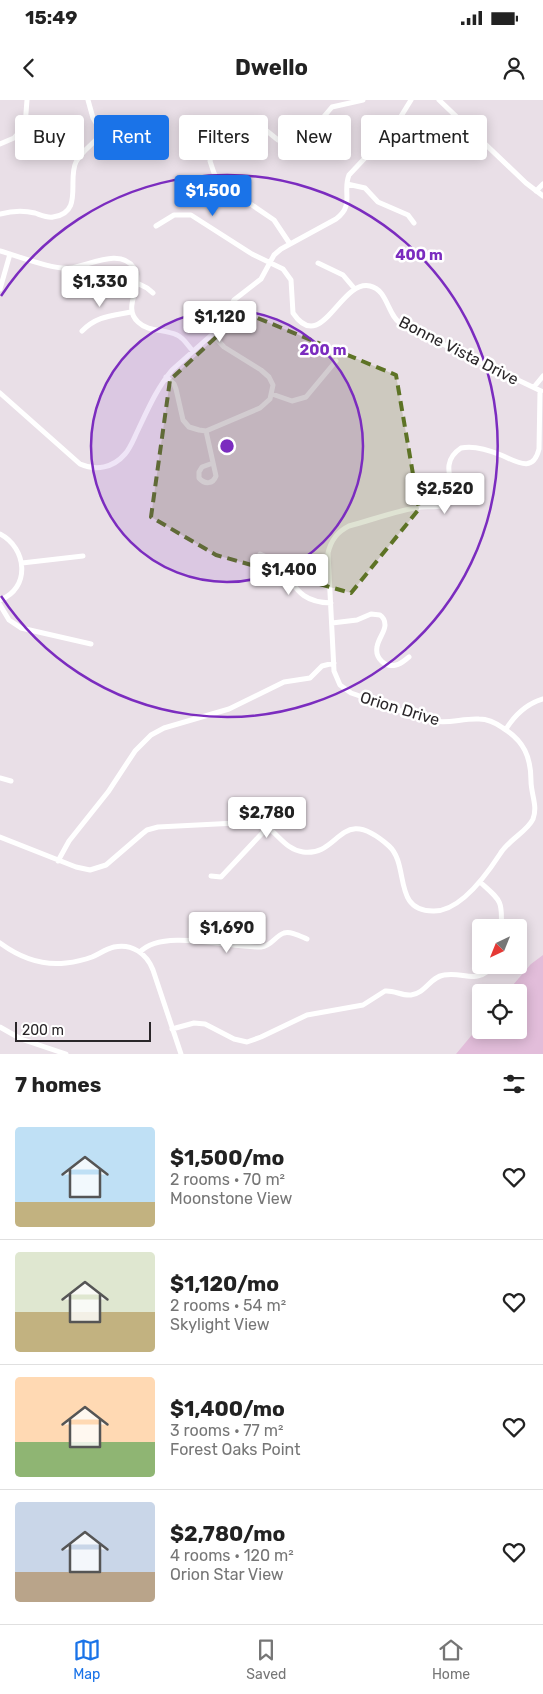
<!DOCTYPE html>
<meta charset="utf-8">
<style>
:root{--surface:#fff;--page:#f2f2f2;--text:#222;--muted:#767676;--line:#e0e0e0;--accent:#1a73e8}
body{margin:0;font-family:Rubik,sans-serif;background:var(--page);color:var(--text);height:100vh;display:flex;flex-direction:column;font-size:19px;white-space:nowrap}
*{box-sizing:border-box;margin:0}
p{font-size:16px;color:var(--muted)}
.icon{flex:none;width:28px;height:28px;fill:none;stroke:currentColor;stroke-width:2;stroke-linecap:round;stroke-linejoin:round}
.map{position:relative;height:954px;overflow:hidden}
.details{display:flex;flex-direction:column;background:var(--surface);flex:1}
.details>*{flex:none}
.banner{position:absolute;left:15px;top:15px;width:514px;height:45px;display:flex;gap:10px}
.needle{width:32px;rotate:223deg}
.fabs{position:absolute;left:472px;top:819px;display:grid;gap:10px}
.fabs a{display:grid;place-items:center;width:55px;height:55px;border-radius:5px;background:var(--surface);box-shadow:0 2px 12px #0003;font-size:25px}
.scale{position:absolute;left:15px;bottom:12px;width:136px;box-sizing:border-box;padding-left:5px;border:2px solid #2a2629;border-top:0;font-size:14px;line-height:18px;white-space:nowrap;color:#2a2629;-webkit-text-stroke:4px #fff;paint-order:stroke}
.price{position:absolute;translate:-50% -42px;padding:0 11px;border-radius:5px;background:#fff;color:#222;font-size:16px;line-height:32px;filter:drop-shadow(0 1px 2px #0008)}
.price::after{content:'';position:absolute;left:50%;top:30px;width:15px;height:11px;margin-left:-8px;background:inherit;clip-path:polygon(0 0,100% 0,50% 100%)}
.price.selected{background:var(--accent);color:#fff}
ul{padding:0;list-style:none}
li{display:flex;align-items:center;gap:15px;height:125px;padding:0 15px}
li+li{border-top:1px solid var(--line)}
li span{display:grid;place-items:center;flex:none;width:140px;height:100px;border-radius:5px;color:#555}
li>.icon{margin-inline-start:auto}
span .icon{width:60px;height:60px;fill:#fffc;stroke-width:1}
li b{font-size:21px}
h2{display:flex;justify-content:space-between;align-items:center;height:60px;padding:0 15px;font-size:21px}
.tag{padding:0 18px;border-radius:5px;background:var(--surface);box-shadow:0 2px 12px #0003;font-size:18px;line-height:45px}
.tag.selected{background:var(--accent);color:#fff}
.status{display:flex;justify-content:space-between;align-items:center;height:35px;padding:0 25px;background:var(--surface);direction:ltr}
.status svg{height:14px;fill:currentColor}
header{display:flex;justify-content:space-between;align-items:center;height:65px;padding:0 15px;background:var(--surface);font-size:22px;font-weight:700}
.dock{display:flex;justify-content:space-around;align-items:center;height:70px;border-top:1px solid var(--line);background:var(--surface);font-size:14px;color:var(--muted)}
.dock a{display:grid;justify-items:center;gap:2px}
.dock .selected{color:var(--accent)}
.map>svg:first-child{display:block}
.green{fill:#e2bdda}
.lines{fill:none;stroke-linecap:round;stroke-linejoin:round}
.street{stroke:#fff;stroke-width:5}
.marked{fill:#5d7325;fill-opacity:0.2;stroke:#5d7325;stroke-width:4;stroke-dasharray:10 6;stroke-linejoin:round}
.ring{fill:none;stroke:#7b2cbf;stroke-width:2.5}
.labels{text-anchor:middle;stroke-width:5;stroke-linejoin:round;paint-order:stroke}
.street-label{font-size:16px;fill:#2a2629;stroke:#fff}
.centre{fill:#7b2cbf;stroke:#fff;stroke-width:2.5}
.ring-label{font-size:15px;text-anchor:middle;font-weight:bold;fill:#7b2cbf;stroke:#fff;stroke-width:5;stroke-linejoin:round;paint-order:stroke}
</style>
<div class="status"><b>15:49</b><svg viewBox="0 0 49 12"><path d="M0 12V9h3v3zM5 12V6h3v6zM10 12V3h3v9zM15 12V0h3v12zM26 1h20v11H26zM47 4h2v5h-2z"/></svg></div>
<header><svg class="icon" aria-label="back" viewBox="0 0 24 24"><path d="M15 5l-7 7 7 7"/></svg>Dwello<svg class="icon" aria-label="person" viewBox="0 0 24 24"><circle cx="12" cy="8" r="4"/><path d="M4 21q1-7 8-7t8 7"/></svg></header>
<div class="map">
<svg width="543" height="954" viewBox="0 0 543 954">
<rect width="100%" height="100%" fill="#e9dfe7"/>
<path class="green" d="M543 855V954H456L481 924V930H519V892H507L531 864Z"/>
<g class="lines">
<path class="street" d="M439 0 526 83 543 96
M0 44 14 38 25 26 27 0
M347 84 365 88 378 102 408 115 414 123
M536 91 543 84
M0 114C11 111 23 110 35 113 41 115 47 118 53 117 84 113 67 80 76 62 82 50 94 44 102 33L93 18 88 0
M156 126 174 115H191L252 154 283 169 291 180 293 213C322 256 340 179 370 186 388 190 387 215 401 224L541 291
M290 144 274 120 227 88 217 78 214 73 210 61 214 45 219 37 234 23 244 20 257 23 278 40H291L315 27 332 7 363 0
M0 151C18 156 53 170 70 168 88 166 121 147 134 168 145 186 121 206 138 222 148 232 165 229 177 235 184 238 188 246 193 251
M318 163 343 175 354 188
M137 183 147 188 153 193
M0 189 10 154
M82 231C97 216 111 216 131 212
M166 277 174 284 176 289 183 320 189 327 199 330 206 331 260 308 270 299 273 285 269 277 261 270 224 247 213 235
M534 287 543 276
M0 293 80 364C96 371 113 368 125 354 131 347 134 338 138 330 148 309 157 288 172 270L217 230 234 200 261 179 274 155 281 149 336 119C355 105 342 92 349 75L395 26 411 0
M272 294 292 301 306 297 336 261
M206 331 216 376C213 384 205 385 199 378V372L202 367 213 363
M0 434C27 448 31 488 0 500
M260 454C297 469 286 502 331 503
M22 463 83 456
M0 505 9 520 21 528 91 544
M332 523 357 520 371 514 380 515C383 517 385 520 385 525 385 532 378 539 377 547 375 558 385 568 396 565 401 564 405 560 409 557
M506 629C515 615 526 604 543 599
M0 678 11 681
M0 737 76 767 90 770 106 765 142 734 147 730 158 727 256 722C275 726 282 749 303 752 341 757 339 702 389 746 410 765 392 811 433 811 460 812 487 774 500 754 509 739 527 732 533 719 538 706 531 694 531 681 531 657 524 641 503 628 496 623 488 619 479 619 463 618 449 624 434 621 406 615 378 602 351 593L340 585 334 571 328 453C331 440 337 432 349 426 372 420 398 410 421 407 430 406 445 409 451 401 460 389 435 365 461 348 474 345 489 350 501 355 516 361 533 374 539 349L540 291
M58 761 69 741 108 692 135 651 151 635 164 628 229 609 284 582 310 578 322 566 334 563
M211 776 221 777 268 727
M480 782C500 800 503 800 501 828
M0 843C19 857 42 866 66 863 75 862 84 860 92 857 99 854 106 849 114 847 132 843 147 854 153 870L181 954
M140 852C162 828 231 848 261 847 272 846 275 836 284 833 291 831 300 836 307 839
M0 927 21 939 66 954
M172 929 194 923 205 924 234 939 247 942 261 937 307 915 363 905 385 891C394 890 402 896 411 895 426 893 430 877 444 875 464 871 477 886 494 865"/>
</g>
<path class="marked" d="M243 212 396 275 419 409 351 493 216 455 151 417 170 280Z"/>
<circle cx="227" cy="346" r="136" fill="#7b2cbf" fill-opacity=".12"/>
<g class="ring">
<circle cx="227" cy="346" r="136"/>
<path d="M1 196A271 271 0 1 1 1 496"/>
</g>
<g class="labels">
<g class="street-label">
<text transform="translate(459 250) rotate(27)" y="6">Bonne Vista Drive</text>
<text transform="translate(400 608) rotate(17)" y="6">Orion Drive</text>
</g>
</g>
<circle cx="227" cy="346" r="8" class="centre"/>
<g class="ring-label">
<text x="419" y="160">400 m</text>
<text x="323" y="255">200 m</text>
</g>
</svg>
<div class="fabs">
<a><svg class="needle" viewBox="-14 -14 28 28"><path d="M0-13l5 13h-10z" fill="#e53935"/><path d="M0 13l5-13h-10z" fill="#767676"/></svg></a>
<a><svg class="icon" aria-label="locate" viewBox="0 0 24 24"><circle cx="12" cy="12" r="6"/><path d="M12 2v4M12 18v4M2 12h4M18 12h4"/></svg></a>
</div>
<div class="scale">200 m</div>
<b class="price selected" style="left:213px;top:117px">$1,500</b>
<b class="price" style="left:100px;top:208px">$1,330</b>
<b class="price" style="left:220px;top:243px">$1,120</b>
<b class="price" style="left:445px;top:415px">$2,520</b>
<b class="price" style="left:289px;top:496px">$1,400</b>
<b class="price" style="left:267px;top:739px">$2,780</b>
<b class="price" style="left:227px;top:854px">$1,690</b>
<div class="banner">
<a class="tag">Buy</a>
<a class="tag selected">Rent</a>
<a class="tag">Filters</a>
<a class="tag">New</a>
<a class="tag">Apartment</a>
</div>
</div>
<section class="details">
<h2>7 homes<svg class="icon" aria-label="filters" viewBox="0 0 24 24"><path d="M4 7h16M4 17h16"/><circle cx="9" cy="7" r="2"/><circle cx="15" cy="17" r="2"/></svg></h2>
<ul>
<li><span style="background:linear-gradient(#bfe0f5 75%,#c2b280 0)"><svg class="icon" aria-label="home" viewBox="0 0 24 24"><path d="M3 11l9-7 9 7M6 9v11h12V9"/></svg></span><div><b>$1,500/mo</b><p>2 rooms · 70 m²</p><p>Moonstone View</p></div><svg class="icon" aria-label="heart" viewBox="0 0 24 24"><path d="M12 20l-8-8c-3-5 5-10 8-4 3-6 11-1 8 4z"/></svg></li>
<li><span style="background:linear-gradient(#dfe7d0 60%,#c2b280 0)"><svg class="icon" aria-label="home" viewBox="0 0 24 24"><path d="M3 11l9-7 9 7M6 9v11h12V9"/></svg></span><div><b>$1,120/mo</b><p>2 rooms · 54 m²</p><p>Skylight View</p></div><svg class="icon" aria-label="heart" viewBox="0 0 24 24"><path d="M12 20l-8-8c-3-5 5-10 8-4 3-6 11-1 8 4z"/></svg></li>
<li><span style="background:linear-gradient(#ffd9b3 65%,#8fb573 0)"><svg class="icon" aria-label="home" viewBox="0 0 24 24"><path d="M3 11l9-7 9 7M6 9v11h12V9"/></svg></span><div><b>$1,400/mo</b><p>3 rooms · 77 m²</p><p>Forest Oaks Point</p></div><svg class="icon" aria-label="heart" viewBox="0 0 24 24"><path d="M12 20l-8-8c-3-5 5-10 8-4 3-6 11-1 8 4z"/></svg></li>
<li><span style="background:linear-gradient(#c9d6e8 70%,#b9a48a 0)"><svg class="icon" aria-label="home" viewBox="0 0 24 24"><path d="M3 11l9-7 9 7M6 9v11h12V9"/></svg></span><div><b>$2,780/mo</b><p>4 rooms · 120 m²</p><p>Orion Star View</p></div><svg class="icon" aria-label="heart" viewBox="0 0 24 24"><path d="M12 20l-8-8c-3-5 5-10 8-4 3-6 11-1 8 4z"/></svg></li>
</ul>
</section>
<nav class="dock">
<a class="selected"><svg class="icon" aria-label="map" viewBox="0 0 24 24"><path d="M3 6l6-2 6 2 6-2v14l-6 2-6-2-6 2zM9 4v14M15 6v14"/></svg>Map</a>
<a><svg class="icon" aria-label="saved" viewBox="0 0 24 24"><path d="M7 4h10v16l-5-4-5 4z"/></svg>Saved</a>
<a><svg class="icon" aria-label="home" viewBox="0 0 24 24"><path d="M3 11l9-7 9 7M6 9v11h12V9"/></svg>Home</a>
</nav>
